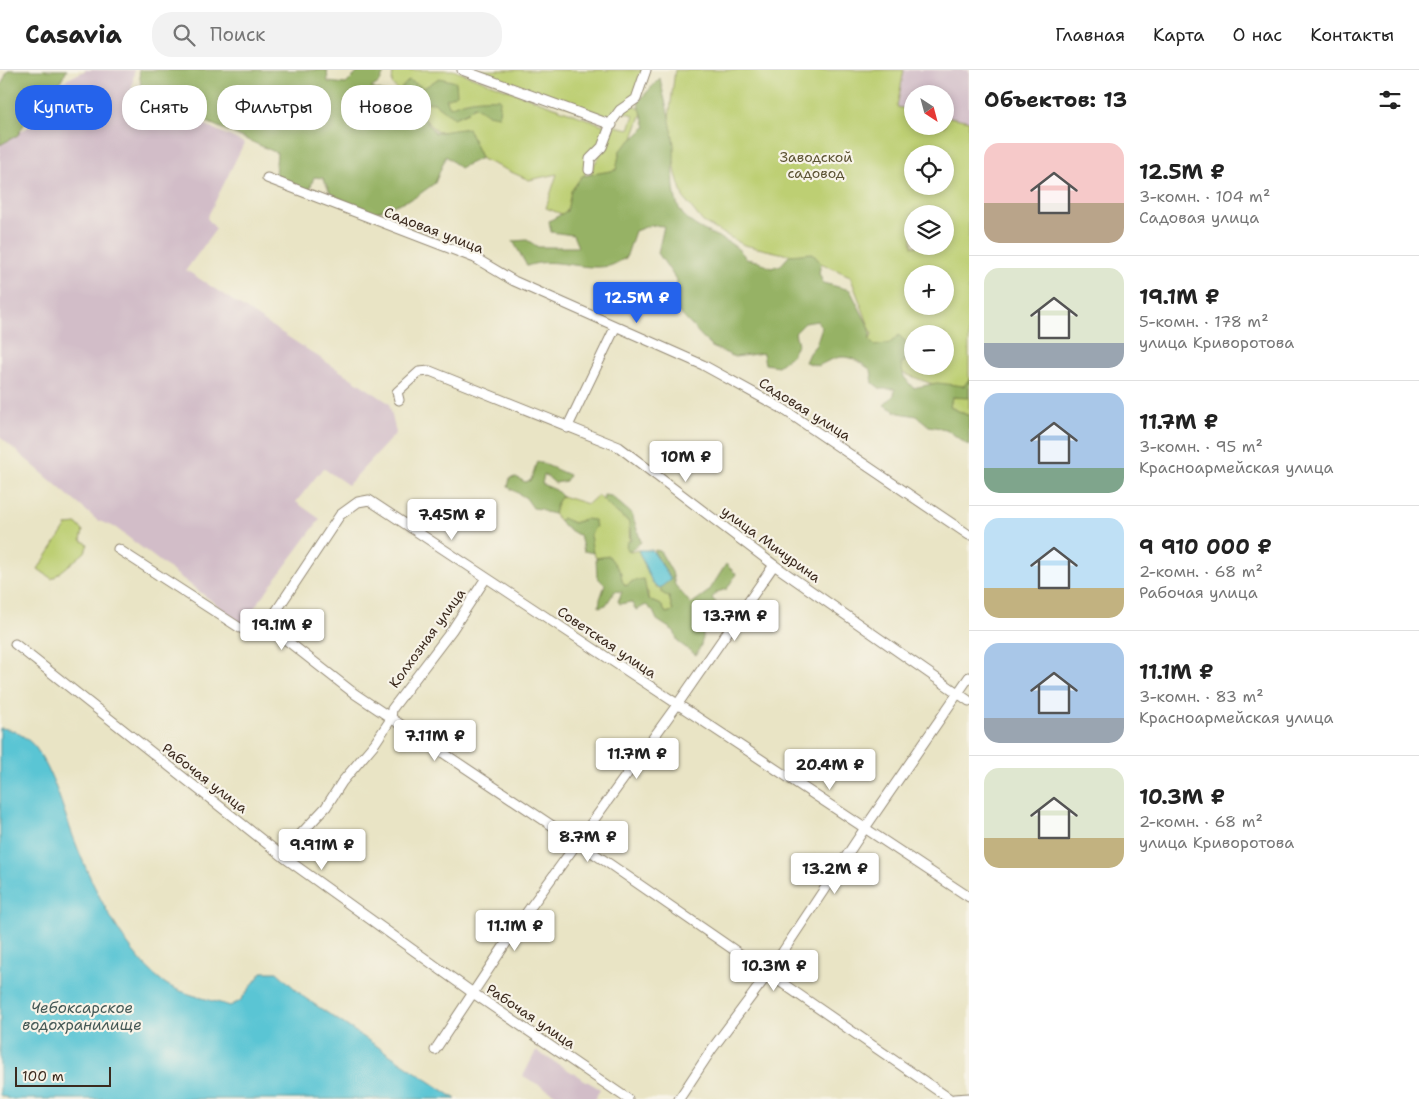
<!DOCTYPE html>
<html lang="ru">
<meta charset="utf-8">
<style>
:root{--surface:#fff;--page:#f2f2f2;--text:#222;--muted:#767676;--line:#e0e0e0;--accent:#2563eb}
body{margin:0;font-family:"Shantell Sans",sans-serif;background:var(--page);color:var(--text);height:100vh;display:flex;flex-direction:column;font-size:19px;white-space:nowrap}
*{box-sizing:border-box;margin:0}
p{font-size:16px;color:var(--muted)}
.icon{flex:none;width:28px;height:28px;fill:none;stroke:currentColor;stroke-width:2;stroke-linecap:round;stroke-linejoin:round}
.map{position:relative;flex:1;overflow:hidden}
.details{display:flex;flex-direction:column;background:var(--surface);width:450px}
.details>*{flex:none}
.banner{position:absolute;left:15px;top:15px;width:475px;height:45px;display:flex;gap:10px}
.needle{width:32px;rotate:144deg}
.fabs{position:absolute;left:904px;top:15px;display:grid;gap:10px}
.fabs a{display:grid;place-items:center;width:50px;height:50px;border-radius:50%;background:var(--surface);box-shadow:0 2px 8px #0003;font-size:25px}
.scale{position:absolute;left:15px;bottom:12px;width:96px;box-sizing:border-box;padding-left:5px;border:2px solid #3b2a1e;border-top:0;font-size:14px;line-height:18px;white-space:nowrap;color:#3b2a1e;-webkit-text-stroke:4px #f7f3e8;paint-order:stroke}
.price{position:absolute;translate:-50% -42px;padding:0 11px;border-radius:5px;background:#fff;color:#222;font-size:16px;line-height:32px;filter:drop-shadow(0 1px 2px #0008)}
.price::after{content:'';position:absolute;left:50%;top:30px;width:15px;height:11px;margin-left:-8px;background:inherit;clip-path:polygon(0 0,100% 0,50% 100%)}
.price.active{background:var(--accent);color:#fff}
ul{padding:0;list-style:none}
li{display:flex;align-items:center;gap:15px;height:125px;padding:0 15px}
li+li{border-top:1px solid var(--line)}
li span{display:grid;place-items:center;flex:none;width:140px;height:100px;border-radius:15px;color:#555}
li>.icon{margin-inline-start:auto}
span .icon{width:60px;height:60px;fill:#fffc;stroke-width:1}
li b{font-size:21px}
h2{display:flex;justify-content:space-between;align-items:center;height:60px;padding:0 15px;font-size:21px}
.tag{padding:0 18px;border-radius:20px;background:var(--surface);box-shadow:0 2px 8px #0003;font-size:18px;line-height:45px}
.tag.active{background:var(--accent);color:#fff}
header{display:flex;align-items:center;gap:30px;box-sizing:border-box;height:70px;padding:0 25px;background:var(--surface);border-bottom:1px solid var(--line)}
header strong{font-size:24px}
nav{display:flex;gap:28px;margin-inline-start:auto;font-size:18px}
.search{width:350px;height:45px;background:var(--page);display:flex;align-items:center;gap:12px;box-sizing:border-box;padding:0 18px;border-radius:20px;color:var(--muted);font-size:19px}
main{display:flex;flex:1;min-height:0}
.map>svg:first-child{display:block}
.industrial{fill:#d2bdc8}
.green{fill:#bdcf73;stroke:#7c7c48;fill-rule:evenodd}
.forest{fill:#96b265;stroke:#686e42}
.water{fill:#5ac5d4;stroke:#4a7879}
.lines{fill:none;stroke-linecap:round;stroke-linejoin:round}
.minor-casing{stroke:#928772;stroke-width:11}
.minor{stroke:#fff;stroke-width:9}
.labels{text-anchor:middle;stroke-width:4.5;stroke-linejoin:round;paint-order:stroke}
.park-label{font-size:14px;fill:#5c5333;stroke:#f7f3e8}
.street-label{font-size:14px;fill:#3b2a1e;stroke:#f7f3e8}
.water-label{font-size:15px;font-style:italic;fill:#445855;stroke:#f7f3e8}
</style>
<header>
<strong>Casavia</strong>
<div class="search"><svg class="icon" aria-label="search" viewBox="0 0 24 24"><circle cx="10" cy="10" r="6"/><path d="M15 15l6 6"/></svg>Поиск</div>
<nav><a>Главная</a><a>Карта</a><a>О нас</a><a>Контакты</a></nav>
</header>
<main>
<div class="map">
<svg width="969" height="1029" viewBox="0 0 969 1029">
<rect width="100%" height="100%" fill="#f7f3e8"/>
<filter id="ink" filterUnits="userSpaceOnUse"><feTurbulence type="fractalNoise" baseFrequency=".02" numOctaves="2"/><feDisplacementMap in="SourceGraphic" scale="10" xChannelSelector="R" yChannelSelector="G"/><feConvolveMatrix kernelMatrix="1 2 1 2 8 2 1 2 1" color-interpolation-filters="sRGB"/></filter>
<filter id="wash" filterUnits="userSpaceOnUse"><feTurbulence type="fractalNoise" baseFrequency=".0096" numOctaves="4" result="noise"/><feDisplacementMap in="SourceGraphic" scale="20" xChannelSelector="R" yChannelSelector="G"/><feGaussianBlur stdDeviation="1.12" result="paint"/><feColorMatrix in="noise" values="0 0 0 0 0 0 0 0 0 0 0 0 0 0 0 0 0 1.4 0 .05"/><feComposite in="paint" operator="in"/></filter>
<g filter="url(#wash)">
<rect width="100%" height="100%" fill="#e9e4c5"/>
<path class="industrial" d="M86 0H134L132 20 244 73 207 148 216 159 186 200 389 333 396 363 348 415 323 398 296 432 320 449 242 554 116 458 97 450 0 367V73L27 58 60 13Z
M904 0H969V51L945 46V24H912V40L897 37Z
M536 981 600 1019 595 1029H564L523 1006Z"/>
<path class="green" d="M393 0H453L609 57 564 145 546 138 557 104 529 110 482 89 468 61 437 62 392 14Z
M466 0H644L636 24 606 50Z
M675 0H904L897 37 912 40V56H945V46L969 51V346L950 337 952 327H967L863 288 872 264 850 206 816 191 744 175 703 152 683 127 676 104 668 56ZM912 84H945V116H912ZM912 144H945V176H912ZM912 204H945V236H912ZM912 264H945V296H912Z
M631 35 643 40 632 71 617 99 590 109 592 99 615 56 629 59 634 45 622 42Z
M598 425 612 439 629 452 630 482 638 480 653 514 669 527 673 541 666 543 661 535 648 529V522L633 511 626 516 622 511 621 503 609 487 596 488 593 483 585 449 574 453 562 448 560 451 554 444 557 433 562 426 588 434Z
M77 454 83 461 81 470 88 474 85 482 52 509 38 499 67 455Z"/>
<path class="forest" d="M8 0H67L56 18 64 34 44 53 26 51 18 65 0 75V18Z
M139 0H327L328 12 346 14 360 0H385L380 12 371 18 395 25 409 10 424 18 439 8 456 12 457 24 446 29 450 37C466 29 483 28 500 29L499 46 487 44 474 36 468 42 454 48 434 33 421 32 420 43 435 63 468 58 481 88 460 98 446 86 435 113 414 128 368 145 331 124 323 108 314 107 309 122 275 105 277 83 142 23Z
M660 8C664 30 672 53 674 75 675 96 670 121 680 140 694 165 734 165 746 189L757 191 771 198 781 195 790 185 812 183 821 193 819 203 823 213 850 220 870 259V271L875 276 890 273 899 265 906 272 912 286 901 294 904 307 913 318 937 313 964 316 969 309V328L952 327 950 337 969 346V376L946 359 929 356 917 346 899 343 884 335 894 325 895 319H881L873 313 871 300C849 284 842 283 818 296L805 292 809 283 816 275 822 257 817 251 805 253 795 263 798 274 791 286 778 296 765 294 763 283 735 287 712 277 677 240V211L658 183 664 156 651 155 635 161 626 188C621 190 614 195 609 196 580 201 554 186 527 196L513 171 527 170 538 177H578L573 165 551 162 549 151 567 141 571 121 582 106 616 100 620 80 646 57 638 32Z
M537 391 569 405 566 411 555 413 544 404 542 414 556 420 562 426 557 433 554 444 545 442 541 439 533 438 526 428 508 417 510 408 516 407 525 412 531 410Z
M604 425 611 426 632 444 641 472 629 482 626 477 627 472 631 470 629 452 612 439 603 430Z
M562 448 574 453 585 449 594 450 596 456 590 465 593 483 584 481 580 466 563 456 560 451Z
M655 480 660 481 672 502 675 515 691 534 709 521 726 494 736 504 727 519 717 522 712 528 722 540 718 544 705 535 698 545 705 555 701 575 696 585 678 572 674 561 657 550 653 541 646 535 636 540 631 532 620 534 618 531 622 522 615 521 606 535 599 537 600 529 605 515 597 507 596 488 609 486 621 503 622 511 626 516 633 511 644 509 648 529 661 535 666 543 673 541 669 527 662 523 660 518 671 509 654 482Z"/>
<path class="water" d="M638 480H652L671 509 660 518 653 514Z
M0 658C13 658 28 668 36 678 54 704 62 737 73 766 90 812 122 880 162 911 176 923 212 930 230 936L240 931 262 902H277L305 928 456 1029H10L0 1025Z"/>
</g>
<g filter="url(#ink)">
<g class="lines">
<defs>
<path id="minor" d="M462 0 612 55
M589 100 590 89 602 77 612 51 620 40 636 29 646 0
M267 108 475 188 514 211 703 295 783 339 969 465
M399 330 397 322 419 302 430 301 619 377 774 495 969 631
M567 358 615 258
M118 479 240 558 252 560 267 555
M267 555 340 445 358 432 369 430 969 827
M267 555 355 624 611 795 950 1029
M15 574 285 788 473 923 628 1029
M285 788 296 769 326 737 342 712 375 673 391 649 392 639 452 560 486 508
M435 980 522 849 677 635 774 495
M679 1029 712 979 768 904 865 758 969 607
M954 1029 969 1028"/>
</defs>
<use href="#minor" class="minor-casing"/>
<use href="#minor" class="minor"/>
</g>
</g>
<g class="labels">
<g class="park-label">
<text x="816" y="92">Заводской<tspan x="816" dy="16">садовод</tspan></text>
</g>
<g class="street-label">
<text transform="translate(434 160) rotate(21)" y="5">Садовая улица</text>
<text transform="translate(805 339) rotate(32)" y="5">Садовая улица</text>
<text transform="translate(771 474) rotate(36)" y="5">улица Мичурина</text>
<text transform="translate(427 568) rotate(-54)" y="5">Колхозная улица</text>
<text transform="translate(607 572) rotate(34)" y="5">Советская улица</text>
<text transform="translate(205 708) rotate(38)" y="5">Рабочая улица</text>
<text transform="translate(531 946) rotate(34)" y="5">Рабочая улица</text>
</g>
<g class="water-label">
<text x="82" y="943">Чебоксарское<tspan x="82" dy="17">водохранилище</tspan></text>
</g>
</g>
</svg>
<div class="fabs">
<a><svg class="needle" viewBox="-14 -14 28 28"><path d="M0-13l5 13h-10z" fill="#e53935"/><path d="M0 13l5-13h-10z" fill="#767676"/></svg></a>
<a><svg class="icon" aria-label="locate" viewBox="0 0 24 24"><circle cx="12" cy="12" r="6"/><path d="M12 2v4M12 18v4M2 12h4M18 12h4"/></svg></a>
<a><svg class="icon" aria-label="layers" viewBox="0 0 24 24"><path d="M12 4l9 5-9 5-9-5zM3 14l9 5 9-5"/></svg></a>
<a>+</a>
<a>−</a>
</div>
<div class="scale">100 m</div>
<b class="price active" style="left:637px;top:254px">12.5M ₽</b>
<b class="price" style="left:686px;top:413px">10M ₽</b>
<b class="price" style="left:452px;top:471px">7.45M ₽</b>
<b class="price" style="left:735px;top:572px">13.7M ₽</b>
<b class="price" style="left:282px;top:581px">19.1M ₽</b>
<b class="price" style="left:435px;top:692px">7.11M ₽</b>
<b class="price" style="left:637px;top:710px">11.7M ₽</b>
<b class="price" style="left:830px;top:721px">20.4M ₽</b>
<b class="price" style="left:588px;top:793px">8.7M ₽</b>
<b class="price" style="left:322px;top:801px">9.91M ₽</b>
<b class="price" style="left:835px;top:825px">13.2M ₽</b>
<b class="price" style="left:515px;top:882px">11.1M ₽</b>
<b class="price" style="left:774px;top:922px">10.3M ₽</b>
<div class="banner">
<a class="tag active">Купить</a>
<a class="tag">Снять</a>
<a class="tag">Фильтры</a>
<a class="tag">Новое</a>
</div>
</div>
<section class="details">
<h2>Объектов: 13<svg class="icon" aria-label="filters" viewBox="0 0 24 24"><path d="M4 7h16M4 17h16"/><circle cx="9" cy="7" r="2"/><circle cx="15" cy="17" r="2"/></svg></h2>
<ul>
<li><span style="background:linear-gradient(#f6c9c9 60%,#b9a48a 0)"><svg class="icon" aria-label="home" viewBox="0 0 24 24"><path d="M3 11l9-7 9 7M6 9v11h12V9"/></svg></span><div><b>12.5M ₽</b><p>3-комн. · 104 m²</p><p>Садовая улица</p></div></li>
<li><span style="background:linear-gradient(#dfe7d0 75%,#9aa5b1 0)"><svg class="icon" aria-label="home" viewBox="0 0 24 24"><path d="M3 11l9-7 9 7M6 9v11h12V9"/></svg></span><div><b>19.1M ₽</b><p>5-комн. · 178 m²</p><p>улица Криворотова</p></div></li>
<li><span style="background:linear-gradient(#a9c7e8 75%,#7fa58c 0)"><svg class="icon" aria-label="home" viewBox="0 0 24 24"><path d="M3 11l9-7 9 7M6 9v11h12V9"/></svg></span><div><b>11.7M ₽</b><p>3-комн. · 95 m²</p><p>Красноармейская улица</p></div></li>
<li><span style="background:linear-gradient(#bfe0f5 70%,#c2b280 0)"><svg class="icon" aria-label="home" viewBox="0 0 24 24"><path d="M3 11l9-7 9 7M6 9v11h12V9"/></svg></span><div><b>9 910 000 ₽</b><p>2-комн. · 68 m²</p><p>Рабочая улица</p></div></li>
<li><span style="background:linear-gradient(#a9c7e8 75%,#9aa5b1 0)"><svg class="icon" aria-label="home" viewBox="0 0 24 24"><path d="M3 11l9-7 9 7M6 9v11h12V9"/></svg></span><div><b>11.1M ₽</b><p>3-комн. · 83 m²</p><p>Красноармейская улица</p></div></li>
<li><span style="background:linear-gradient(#dfe7d0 70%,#c2b280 0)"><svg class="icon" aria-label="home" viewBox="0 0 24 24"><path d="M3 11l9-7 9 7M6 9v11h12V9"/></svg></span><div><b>10.3M ₽</b><p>2-комн. · 68 m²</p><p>улица Криворотова</p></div></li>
</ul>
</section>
</main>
